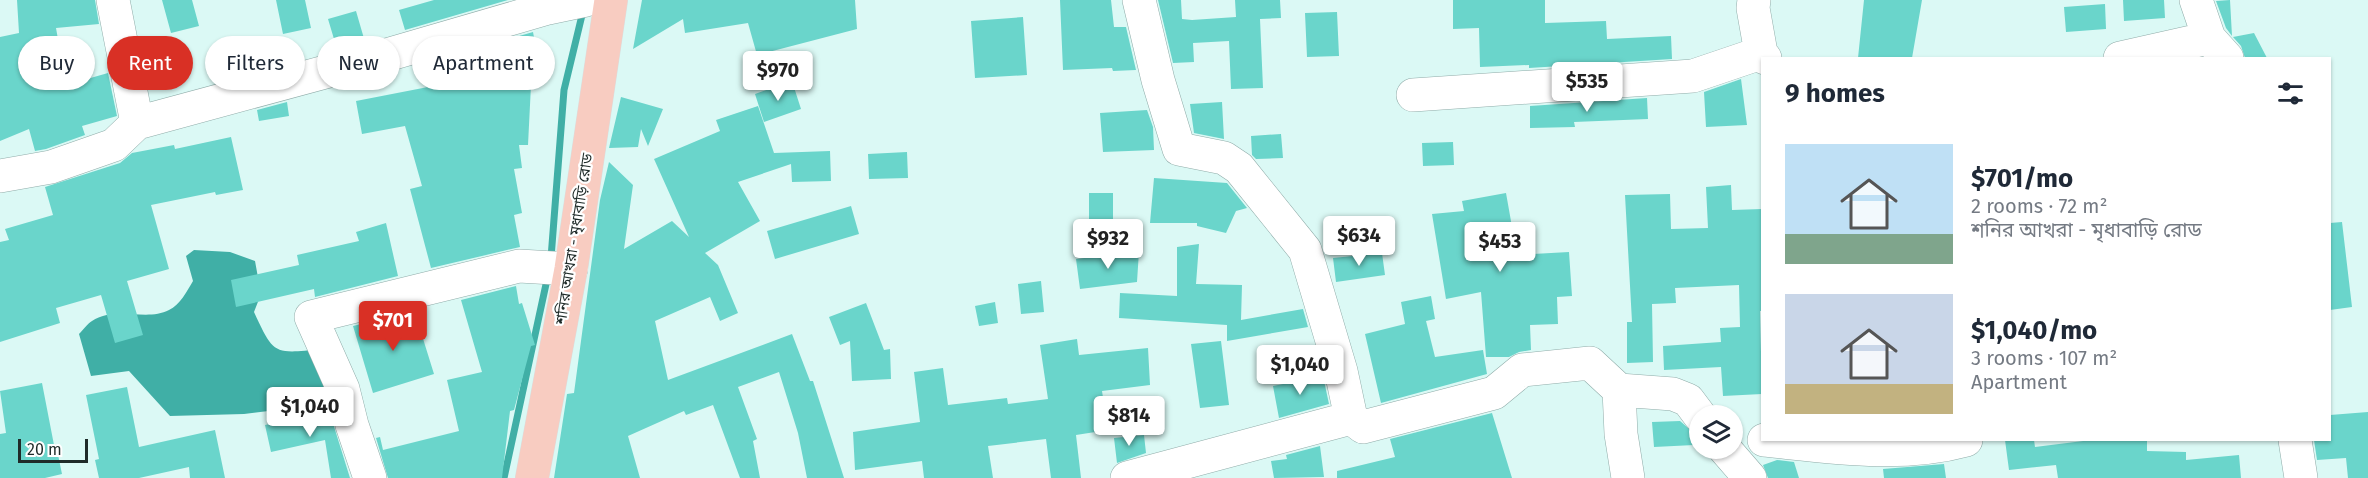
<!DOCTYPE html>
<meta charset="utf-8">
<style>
:root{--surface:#fff;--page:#f2f2f3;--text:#1f2937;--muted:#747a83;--accent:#d93025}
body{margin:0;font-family:"Fira Sans","Noto Sans Bengali",sans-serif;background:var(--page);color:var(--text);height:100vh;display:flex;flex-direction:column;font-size:22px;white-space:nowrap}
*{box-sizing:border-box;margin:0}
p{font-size:20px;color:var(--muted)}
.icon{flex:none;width:33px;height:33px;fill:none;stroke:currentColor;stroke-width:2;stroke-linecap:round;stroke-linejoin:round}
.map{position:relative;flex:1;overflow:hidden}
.drawer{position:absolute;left:1761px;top:57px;width:570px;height:384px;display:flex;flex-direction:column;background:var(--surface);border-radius:0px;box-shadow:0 2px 4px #0004}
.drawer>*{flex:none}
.top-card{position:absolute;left:18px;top:36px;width:570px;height:54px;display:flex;gap:12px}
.tools{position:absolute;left:1689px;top:405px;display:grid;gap:12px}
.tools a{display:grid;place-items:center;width:54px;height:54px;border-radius:50%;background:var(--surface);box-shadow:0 2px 4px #0004;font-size:30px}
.scale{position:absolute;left:18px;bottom:15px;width:70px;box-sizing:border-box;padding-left:6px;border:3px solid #1f2b29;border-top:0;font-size:16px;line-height:21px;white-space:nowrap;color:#1f2b29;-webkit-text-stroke:4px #fff;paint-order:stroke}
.price{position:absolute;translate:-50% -51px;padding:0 14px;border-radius:6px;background:#fff;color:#222;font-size:20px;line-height:39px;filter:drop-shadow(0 2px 3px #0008)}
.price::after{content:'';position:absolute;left:50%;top:36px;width:18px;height:14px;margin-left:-9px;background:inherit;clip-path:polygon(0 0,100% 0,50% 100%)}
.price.current{background:var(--accent);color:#fff}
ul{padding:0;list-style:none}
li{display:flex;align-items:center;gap:18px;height:150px;padding:0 24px}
li span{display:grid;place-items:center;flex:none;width:168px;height:120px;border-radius:0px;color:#555}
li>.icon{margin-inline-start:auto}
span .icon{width:72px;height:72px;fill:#fffc;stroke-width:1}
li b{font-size:26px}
h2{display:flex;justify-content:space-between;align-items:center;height:72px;padding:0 24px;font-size:26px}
.pill{padding:0 21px;border-radius:27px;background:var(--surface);box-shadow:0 2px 4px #0004;font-size:21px;line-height:54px}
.pill.current{background:var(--accent);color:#fff}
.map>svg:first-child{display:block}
.water{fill:#40afa6}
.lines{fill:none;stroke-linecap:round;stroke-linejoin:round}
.stream{stroke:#40afa6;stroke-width:7}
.building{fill:#6ad5cb}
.minor-casing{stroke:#90aca9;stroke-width:34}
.major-casing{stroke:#dbdddd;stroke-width:34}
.minor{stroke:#fff;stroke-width:33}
.major{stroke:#f8ccc1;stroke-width:33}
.labels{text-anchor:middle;stroke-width:4.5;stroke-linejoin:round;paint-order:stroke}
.street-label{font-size:15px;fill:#1f2b29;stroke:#fff}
</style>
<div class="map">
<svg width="2368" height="478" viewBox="0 0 2368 478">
<rect width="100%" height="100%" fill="#dbf9f5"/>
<path class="water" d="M194 250 230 252 255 261 261 294 254 312C274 355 273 354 322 349L330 390 285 409 244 414 170 416 129 371 91 376 79 334C83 330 87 324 92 321 115 305 146 322 169 310 180 305 187 291 193 281L186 256Z"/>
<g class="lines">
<path class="stream" d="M551 258 564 90 583 11
M504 478 548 275"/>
</g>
<path class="building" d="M17 0H95L99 24 56 28 66 85 108 73 117 116 82 126 85 135 46 149 35 151 29 129 0 141V37L19 33Z
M162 0H192L199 26 171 33Z
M276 0H305L311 28 283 34Z
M434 0H508L405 30 399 10Z
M642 0H855L857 29 757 55 748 23 685 33 683 19 633 49Z
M1060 0H1111L1114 27H1126L1136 70 1113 71 1112 68 1063 70Z
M1158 0H1181L1182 19 1192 20 1236 17 1235 0H1280L1281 18 1260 19 1263 88 1231 89 1229 41 1193 43 1194 62 1173 63Z
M1453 0H1545V23L1606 21 1607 39 1671 36 1672 59 1529 68V65L1480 67 1479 28 1453 29Z
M1864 0H1922L1912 58H1858Z
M2123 0H2164L2165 18 2124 21Z
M2230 0 2232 36 2226 28 2216 1Z
M2105 4 2106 29 2066 32 2064 7Z
M356 11 365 42 337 49 328 19Z
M1337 12 1339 56 1307 57 1305 13Z
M1023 17 1027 75 975 78 971 21Z
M533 32 539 64 532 65 528 145H519L522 168 514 169 522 213 514 215 520 247 431 268 410 189 422 186 405 126 362 134 356 101 428 87 424 64 443 58 447 71 488 64 485 46Z
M2254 33 2267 58H2245L2241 46 2233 37Z
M1741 79 1747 125 1706 127 1704 92Z
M792 81 801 109 764 122 755 94Z
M621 97 663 109 648 146 641 129 638 147 609 148Z
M1647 98 1648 119 1574 122 1575 127 1530 128V106Z
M287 102 289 116 259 121 257 110Z
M1222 102 1224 139 1194 133 1190 104Z
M758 106 774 153 830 151 831 181 792 182 791 164 738 182 760 221 705 253 718 265 738 313 720 321 710 297 655 321 668 380 792 334 810 381H813L844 478H807L798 433 779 372 738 387 757 439 753 441 760 478H740L713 405 686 415 684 411 628 436 640 478H554L567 394 574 393 600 200 609 162 633 185 624 249 672 221 689 237 654 159 720 131 716 120Z
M1147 110 1153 127 1154 150 1103 152 1100 113Z
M1281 134 1283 158 1256 159 1252 155 1251 136Z
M231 137 243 190 216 195 215 192 151 205 169 269 127 281 143 335 115 343 101 295 56 308 60 323 0 342V242L9 240 5 229 53 215 45 187 120 163 132 153 174 145 175 149Z
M1453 142 1454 165 1423 166 1422 143Z
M907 152 908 178 869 179 868 154Z
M1154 178 1227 183 1247 208 1236 211 1226 233 1197 226V223H1150Z
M1731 185 1732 210 1762 209V311H1760L1762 394 1723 396 1721 367 1664 370 1663 346 1721 342 1720 328 1740 327 1739 285 1675 288 1676 303 1652 304 1653 362 1627 363V322H1632L1625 195 1670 194 1671 229 1708 228 1706 187Z
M1089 193H1113V223H1089Z
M1506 193 1517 255 1569 252 1572 296 1557 297 1558 324 1530 325 1531 350 1519 352 1509 357H1486L1481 292 1446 299 1432 214 1464 211 1462 201Z
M851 206 859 234 775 259 767 231Z
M2342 222 2352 307 2330 310V223Z
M386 223 398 276 315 297 314 289 236 307 231 280 299 265 297 255 359 241 356 232Z
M1199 244 1196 284 1242 285 1241 320 1303 309 1308 327 1227 341V325L1119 318 1120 293 1177 296V247Z
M1139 251 1137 282 1080 289 1076 259Z
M1382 253 1385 275 1336 282 1333 258Z
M1041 281 1044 312 1021 314 1018 284Z
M516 286 519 304 522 303 535 345 531 346 514 410 510 411 502 478H388L376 438 380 437 383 450 459 431 447 380 482 372 461 300Z
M1431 296 1435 319 1426 321 1435 357 1483 350 1487 374 1381 403 1365 334 1405 324 1401 302Z
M995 302 998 323 979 326 975 306Z
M866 303 884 350 890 349 891 379 852 381 850 341 840 345 829 317Z
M406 313 411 331 420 329 434 374 373 393 353 326Z
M1077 339 1079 355 1148 348 1150 385 1102 391 1108 430 1076 435 1081 478H1051L1046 439 988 446 993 478H924L922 461 855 470 853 432 920 422 914 372 943 368 948 405 1007 398 1008 404 1048 399 1040 345Z
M1221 341 1229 405 1200 408 1191 344Z
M1323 376 1329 404 1279 418 1273 386Z
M42 383 54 445H56L62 474 45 478H0V434L6 433 0 391Z
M127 387 139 447 215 430 225 478H190L189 467 139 478H99L95 460 99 459 86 395Z
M326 404H327L350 478H331L325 440 271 452 265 425 328 411Z
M2368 412V478H2348L2346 458 2317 460 2314 440H2330V415Z
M1492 413 1512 478H1337V471L1395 457 1390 439Z
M1680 421 1694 433V445L1654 447 1652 422Z
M1144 435 1146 453 1117 463 1114 438Z
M2005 440H2034L2035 447 2091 440H2147V451L2186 452V460L2239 455 2241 478H2058L2056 465 2009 470Z
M1320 446 1324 477 1274 478 1271 461 1287 459 1286 455Z
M1777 460 1794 462 1799 478H1768L1763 465Z
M1944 464 1946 478H1884L1883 469Z"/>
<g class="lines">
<defs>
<path id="minor" d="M113 0 137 123
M1139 0 1158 80 1179 149 1224 158 1239 168 1305 250 1341 371 1351 418 1363 427 1494 393 1522 370 1590 363 1619 390 1673 394 1688 400 1700 416
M1754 0 1753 8 1761 53 1765 58
M2196 0 2209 38 2227 58
M2120 58 2209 38
M1413 95 1693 76 1761 53
M0 176 51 167 114 145 137 123 373 59 548 8 586 0
M1619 390 1621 434 1628 478
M1764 440C1831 447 1900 458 1966 440
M2295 440 2301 478
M1724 448 1750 478
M370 478 352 425 343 389 311 317 519 266 571 269
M1127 478 1351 418"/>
<path id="major" d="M532 478 571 269 611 0"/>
</defs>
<use href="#minor" class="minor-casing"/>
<use href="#major" class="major-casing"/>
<use href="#minor" class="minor"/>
<use href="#major" class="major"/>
</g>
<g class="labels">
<g class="street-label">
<text transform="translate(574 239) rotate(-81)" y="5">শনির আখরা - মৃধাবাড়ি রোড</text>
</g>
</g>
</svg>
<div class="tools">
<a><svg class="icon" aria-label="layers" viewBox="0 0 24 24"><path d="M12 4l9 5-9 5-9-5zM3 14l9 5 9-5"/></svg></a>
</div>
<div class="scale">20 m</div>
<b class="price" style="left:778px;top:102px">$970</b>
<b class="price" style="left:1587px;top:113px">$535</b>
<b class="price" style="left:1359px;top:267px">$634</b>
<b class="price" style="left:1108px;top:270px">$932</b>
<b class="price" style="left:1500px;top:273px">$453</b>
<b class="price current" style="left:393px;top:352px">$701</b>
<b class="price" style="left:1300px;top:396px">$1,040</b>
<b class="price" style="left:310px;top:438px">$1,040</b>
<b class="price" style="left:1129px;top:447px">$814</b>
<div class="top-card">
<a class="pill">Buy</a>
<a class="pill current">Rent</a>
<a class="pill">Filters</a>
<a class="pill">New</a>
<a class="pill">Apartment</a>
</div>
<section class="drawer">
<h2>9 homes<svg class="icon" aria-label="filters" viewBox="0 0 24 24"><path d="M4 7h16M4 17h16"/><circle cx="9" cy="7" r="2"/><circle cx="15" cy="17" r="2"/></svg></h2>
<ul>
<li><span style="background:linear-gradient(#bfe0f5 75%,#7fa58c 0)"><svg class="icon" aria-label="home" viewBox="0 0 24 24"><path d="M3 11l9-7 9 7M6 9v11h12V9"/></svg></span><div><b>$701/mo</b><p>2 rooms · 72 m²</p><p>শনির আখরা - মৃধাবাড়ি রোড</p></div></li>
<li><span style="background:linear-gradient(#c9d6e8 75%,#c2b280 0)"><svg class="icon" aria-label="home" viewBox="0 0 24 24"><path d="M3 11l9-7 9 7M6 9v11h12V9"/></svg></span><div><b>$1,040/mo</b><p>3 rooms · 107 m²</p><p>Apartment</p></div></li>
</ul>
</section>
</div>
